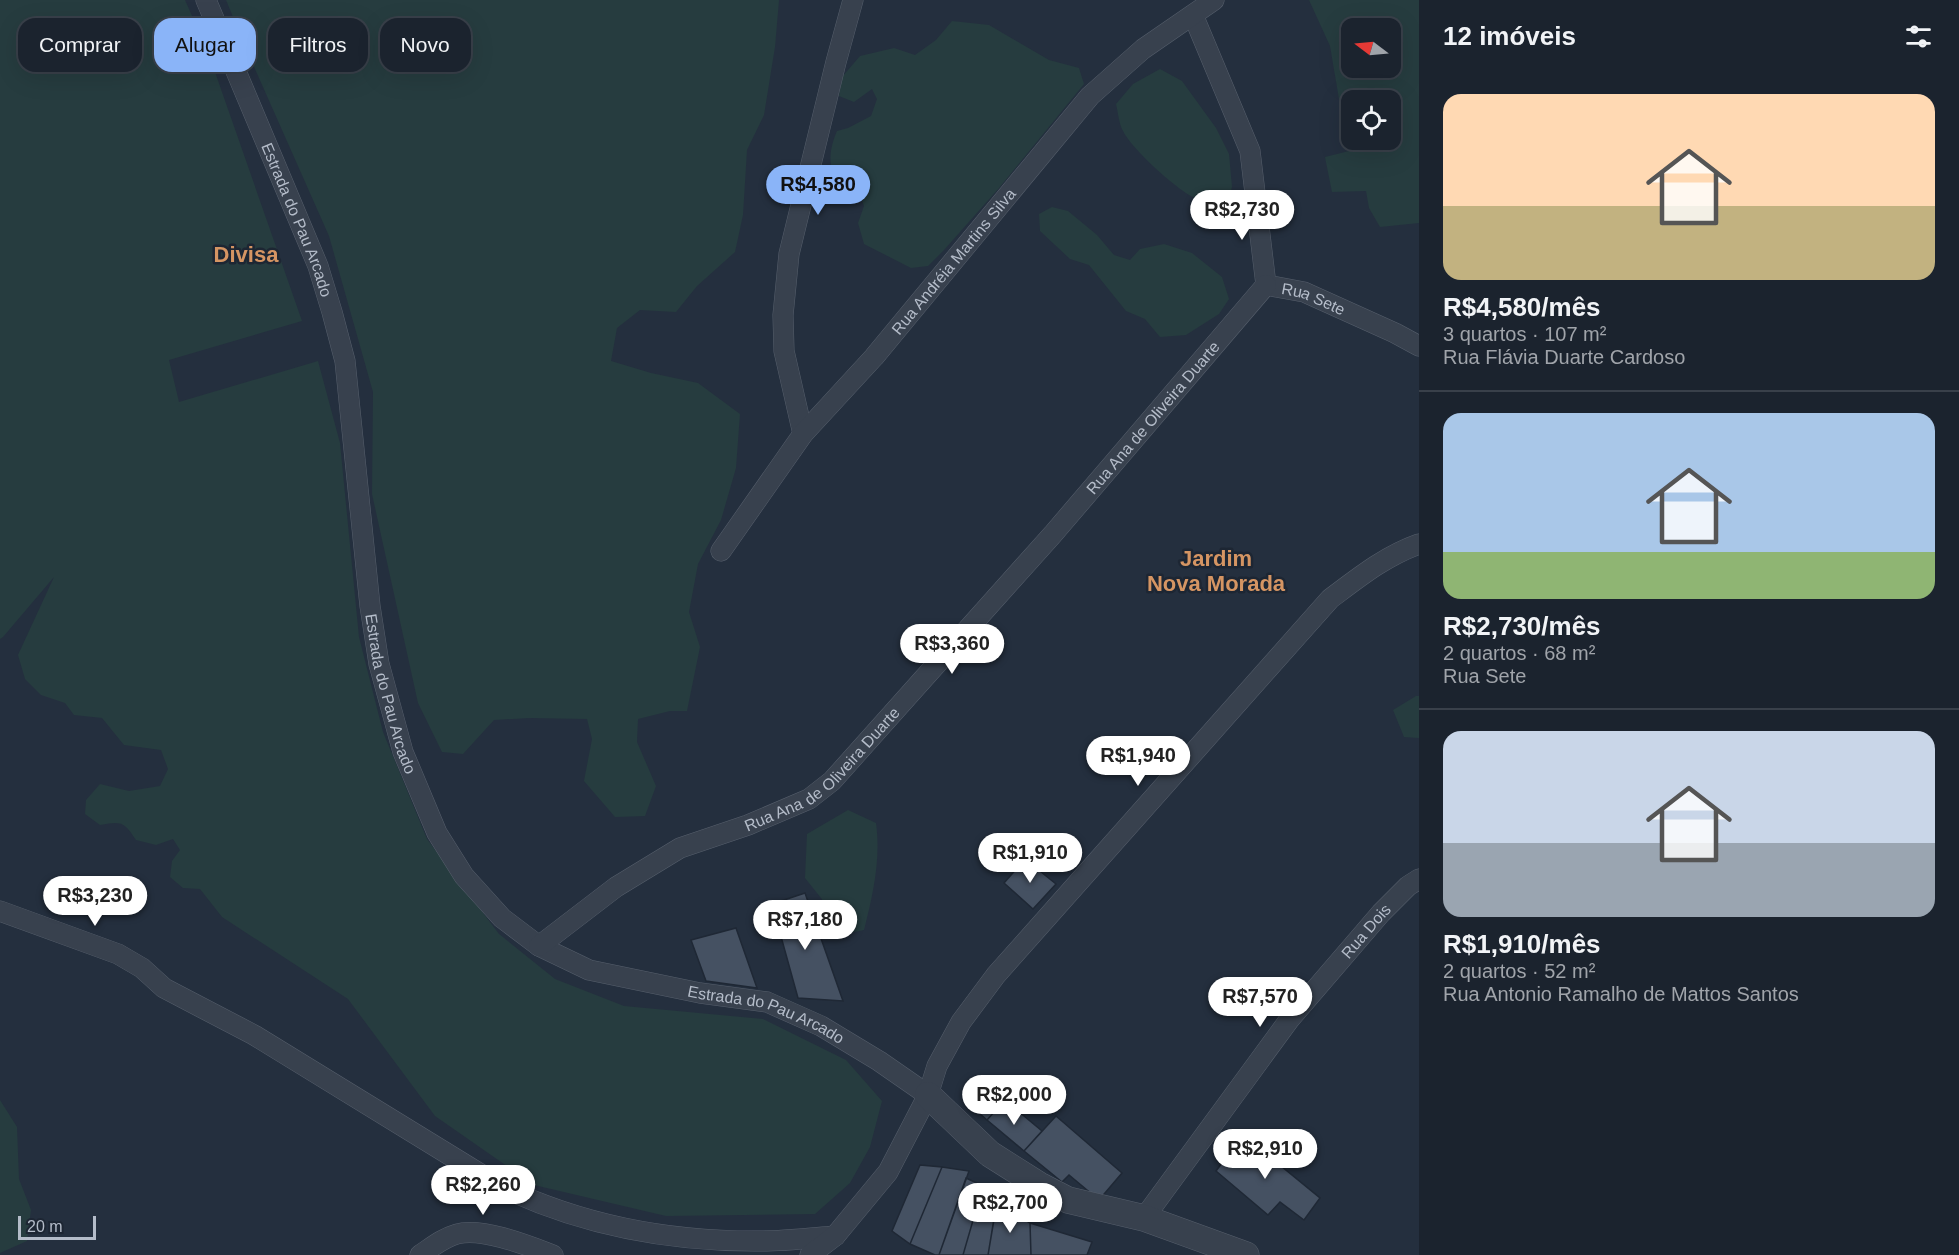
<!DOCTYPE html>
<html lang="pt">
<meta charset="utf-8">
<style>
:root{--surface:#1b232e;--page:#242b36;--text:#f1f3f6;--muted:#a0a4aa;--line:#39404a;--accent:#8ab4f8}
body{margin:0;font-family:Helvetica,sans-serif;background:var(--page);color:var(--text);height:100vh;display:flex;flex-direction:column;font-size:22px;white-space:nowrap}
*{box-sizing:border-box;margin:0}
p{font-size:20px;color:var(--muted)}
.icon{flex:none;width:33px;height:33px;fill:none;stroke:currentColor;stroke-width:2;stroke-linecap:round;stroke-linejoin:round}
.map{position:relative;flex:1;overflow:hidden}
.side{display:flex;flex-direction:column;background:var(--surface);width:540px}
.side>*{flex:none}
.guide{position:absolute;left:18px;top:18px;width:570px;height:54px;display:flex;gap:12px}
.needle{width:39px;rotate:286deg}
.fabs{position:absolute;left:1341px;top:18px;display:grid;gap:12px}
.fabs a{display:grid;place-items:center;width:60px;height:60px;border-radius:12px;background:var(--surface);box-shadow:0 6px 24px #0002,0 0 0 2px var(--line);font-size:30px}
.scale{position:absolute;left:18px;bottom:15px;width:78px;box-sizing:border-box;padding-left:6px;border:3px solid #b4bcc9;border-top:0;font-size:16px;line-height:21px;white-space:nowrap;color:#b4bcc9;-webkit-text-stroke:4px #1d2633;paint-order:stroke}
.price{position:absolute;translate:-50% -51px;padding:0 14px;border-radius:21px;background:#fff;color:#222;font-size:20px;line-height:39px;filter:drop-shadow(0 2px 3px #0008)}
.price::after{content:'';position:absolute;left:50%;top:36px;width:18px;height:14px;margin-left:-9px;background:inherit;clip-path:polygon(0 0,100% 0,50% 100%)}
.price.on{background:var(--accent);color:#111}
ul{padding:0;list-style:none}
li{display:grid;align-content:center;gap:12px;height:318px;padding:0 24px}
li+li{border-top:2px solid var(--line)}
li span{display:grid;place-items:center;height:186px;border-radius:18px;color:#555}
li>.icon{margin-inline-start:auto}
span .icon{width:108px;height:108px;fill:#fffc;stroke-width:1}
li b{font-size:26px}
h2{display:flex;justify-content:space-between;align-items:center;height:72px;padding:0 24px;font-size:26px}
.pill{padding:0 21px;border-radius:18px;background:var(--surface);box-shadow:0 6px 24px #0002,0 0 0 2px var(--line);font-size:21px;line-height:54px}
.pill.on{background:var(--accent);color:#111}
main{display:flex;flex:1;min-height:0}
.map>svg:first-child{display:block}
.green{fill:#263c3f;fill-rule:evenodd}
.building{fill:#455162;stroke:#1f2835;stroke-width:1.5}
.lines{fill:none;stroke-linecap:round;stroke-linejoin:round}
.minor-casing{stroke:#565f6c;stroke-width:21}
.tertiary-casing{stroke:#565f6c;stroke-width:27}
.minor{stroke:#38414e;stroke-width:20}
.tertiary{stroke:#38414e;stroke-width:26}
.labels{text-anchor:middle;stroke-width:5;stroke-linejoin:round;paint-order:stroke}
.street-label{font-size:16px;fill:#b4bcc9;stroke:#1d2633}
.district-label{font-size:22px;font-weight:bold;fill:#d59563;stroke:#1d2633}
</style>
<main>
<div class="map">
<svg width="1419" height="1255" viewBox="0 0 1419 1255">
<rect width="100%" height="100%" fill="#242f3e"/>
<path class="green" d="M0 0H185L208 52 302 321 169 360 179 402 318 361 340 443 359 637 383 732 427 839 499 934 555 979 624 1006 763 1019 846 1060 882 1101 870 1147 850 1183 815 1214 666 1216 534 1185 435 1116 348 999 222 917 200 889 183 888 170 877 172 861 180 850 173 839 156 845 136 840C124 821 121 821 100 825L85 814 86 800 100 784 129 791 160 786 168 769 161 750 124 745 102 718 74 715 65 703 41 695 25 679 18 655 54 577 3 637 0 639Z
M226 0H779L775 47 764 115 747 150 743 215 735 252 697 286 676 312 640 310 617 328 611 361 651 373 698 383 740 414 736 468 721 520 698 564 689 612 700 647 687 711H670L638 719 637 742 656 786 645 816 615 817 584 781 592 739 587 719 530 718 494 720 463 754 442 752 418 703 372 494 373 392 329 236 247 51Z
M1309 0H1419V223L1380 227 1369 208 1366 191 1332 192 1325 157 1353 150 1340 105 1330 46ZM1352 28H1390V68H1352ZM1352 100H1390V140H1352Z
M952 21 989 25 1049 60 1079 68 1084 84 999 188 944 250 928 266 911 268 864 244 858 223 864 206 858 190C853 186 841 183 837 178 826 164 831 145 837 131L848 128 871 116 877 99 872 89 854 102 839 96 842 77 860 56 894 48 915 55 936 40Z
M1160 69 1182 81 1216 128 1229 154 1232 187 1228 203C1216 204 1202 202 1191 196 1175 188 1131 148 1123 131 1119 124 1118 112 1116 104L1133 84Z
M1052 207 1068 211 1097 235 1114 255 1130 260 1140 249 1164 244 1192 253 1222 277 1229 299 1219 314 1186 335 1160 337 1145 319 1126 311 1089 265 1070 259 1040 231 1039 214Z
M1416 696H1419V738L1404 737 1393 710Z
M848 810 876 823C881 859 873 895 864 930L845 934 821 898 805 878 807 834Z
M0 1100 17 1127 19 1179 31 1210 27 1241 0 1253Z"/>
<path class="building" d="M1025 859 1056 884 1033 909 1004 883Z
M805 893 843 1001 798 998 772 904Z
M736 928 757 988 706 981 691 940Z
M986 1084 1005 1100 987 1120 969 1104Z
M1005 1100 1042 1131 1024 1151 987 1120Z
M1056 1116 1122 1173 1099 1200 1069 1175 1062 1182 1024 1151Z
M1243 1135 1320 1198 1304 1220 1280 1202 1268 1215 1216 1171Z
M920 1165 942 1167 910 1244 892 1231Z
M942 1167 969 1171 939 1255H935L910 1244Z
M966 1178 983 1186 963 1255H939Z
M983 1186 998 1194 988 1255H963Z
M997 1202 1030 1223 1031 1255H988Z
M1030 1223 1092 1242 1087 1255H1031Z"/>
<g class="lines">
<defs>
<g id="minor">
<path id="s1" d="M206 0 318 266 332 312 345 361 370 606 379 664 403 752 437 833 464 876 502 918 539 946 589 970 700 993 767 1002 821 1026 879 1061 928 1095"/>
<path id="s2" d="M1193 15 1250 151 1266 285 1304 292 1395 333 1419 346"/>
<path d="M803 434 784 351 783 315 789 254 836 62 853 0"/>
<path id="s3" d="M721 551 803 434 874 357 1090 96 1143 49 1214 0"/>
<path d="M0 911 118 954 142 968 164 988 254 1035 500 1186C581 1225 672 1242 762 1241 786 1241 811 1238 835 1236"/>
<path id="s4" d="M539 946 616 887 680 848 748 825 809 799 832 781 1053 534 1266 285"/>
<path id="s5" d="M1144 1218 1289 1020 1381 913 1408 886 1419 879"/>
<path d="M420 1255C432 1247 443 1238 457 1234 482 1227 529 1246 553 1255"/>
<path d="M810 1255 835 1236 888 1172 928 1095 937 1066 961 1022 996 975 1330 599C1358 578 1385 556 1419 544"/>
</g>
<path id="tertiary" d="M928 1095 990 1154 1039 1185 1068 1200 1144 1218 1246 1255"/>
</defs>
<use href="#minor" class="minor-casing"/>
<use href="#tertiary" class="tertiary-casing"/>
<use href="#minor" class="minor"/>
<use href="#tertiary" class="tertiary"/>
</g>
<g class="labels">
<g class="street-label">
<text dy="6" stroke="none"><textPath href="#s1" startOffset="238">Estrada do Pau Arcado</textPath></text>
<text dy="6" stroke="none"><textPath href="#s3" startOffset="372">Rua Andréia Martins Silva</textPath></text>
<text dy="6" stroke="none"><textPath href="#s2" startOffset="332">Rua Sete</textPath></text>
<text dy="6" stroke="none"><textPath href="#s4" startOffset="824">Rua Ana de Oliveira Duarte</textPath></text>
<text dy="6" stroke="none"><textPath href="#s1" startOffset="724">Estrada do Pau Arcado</textPath></text>
<text dy="6" stroke="none"><textPath href="#s4" startOffset="338">Rua Ana de Oliveira Duarte</textPath></text>
<text dy="6" stroke="none"><textPath href="#s5" startOffset="363">Rua Dois</textPath></text>
<text dy="6" stroke="none"><textPath href="#s1" startOffset="1264">Estrada do Pau Arcado</textPath></text>
</g>
<g class="district-label">
<text x="246" y="262">Divisa</text>
<text x="1216" y="566">Jardim<tspan x="1216" dy="25">Nova Morada</tspan></text>
</g>
</g>
</svg>
<div class="fabs">
<a><svg class="needle" viewBox="-14 -14 28 28"><path d="M0-13l5 13h-10z" fill="#e53935"/><path d="M0 13l5-13h-10z" fill="#a0a4aa"/></svg></a>
<a><svg class="icon" aria-label="locate" viewBox="0 0 24 24"><circle cx="12" cy="12" r="6"/><path d="M12 2v4M12 18v4M2 12h4M18 12h4"/></svg></a>
</div>
<div class="scale">20 m</div>
<b class="price on" style="left:818px;top:216px">R$4,580</b>
<b class="price" style="left:1242px;top:241px">R$2,730</b>
<b class="price" style="left:952px;top:675px">R$3,360</b>
<b class="price" style="left:1138px;top:787px">R$1,940</b>
<b class="price" style="left:1030px;top:884px">R$1,910</b>
<b class="price" style="left:95px;top:927px">R$3,230</b>
<b class="price" style="left:805px;top:951px">R$7,180</b>
<b class="price" style="left:1260px;top:1028px">R$7,570</b>
<b class="price" style="left:1014px;top:1126px">R$2,000</b>
<b class="price" style="left:1265px;top:1180px">R$2,910</b>
<b class="price" style="left:483px;top:1216px">R$2,260</b>
<b class="price" style="left:1010px;top:1234px">R$2,700</b>
<div class="guide">
<a class="pill">Comprar</a>
<a class="pill on">Alugar</a>
<a class="pill">Filtros</a>
<a class="pill">Novo</a>
</div>
</div>
<section class="side">
<h2>12 imóveis<svg class="icon" aria-label="filters" viewBox="0 0 24 24"><path d="M4 7h16M4 17h16"/><circle cx="9" cy="7" r="2"/><circle cx="15" cy="17" r="2"/></svg></h2>
<ul>
<li><span style="background:linear-gradient(#ffd9b3 60%,#c2b280 0)"><svg class="icon" aria-label="home" viewBox="0 0 24 24"><path d="M3 11l9-7 9 7M6 9v11h12V9"/></svg></span><div><b>R$4,580/mês</b><p>3 quartos · 107 m²</p><p>Rua Flávia Duarte Cardoso</p></div></li>
<li><span style="background:linear-gradient(#a9c7e8 75%,#8fb573 0)"><svg class="icon" aria-label="home" viewBox="0 0 24 24"><path d="M3 11l9-7 9 7M6 9v11h12V9"/></svg></span><div><b>R$2,730/mês</b><p>2 quartos · 68 m²</p><p>Rua Sete</p></div></li>
<li><span style="background:linear-gradient(#c9d6e8 60%,#9aa5b1 0)"><svg class="icon" aria-label="home" viewBox="0 0 24 24"><path d="M3 11l9-7 9 7M6 9v11h12V9"/></svg></span><div><b>R$1,910/mês</b><p>2 quartos · 52 m²</p><p>Rua Antonio Ramalho de Mattos Santos</p></div></li>
</ul>
</section>
</main>
